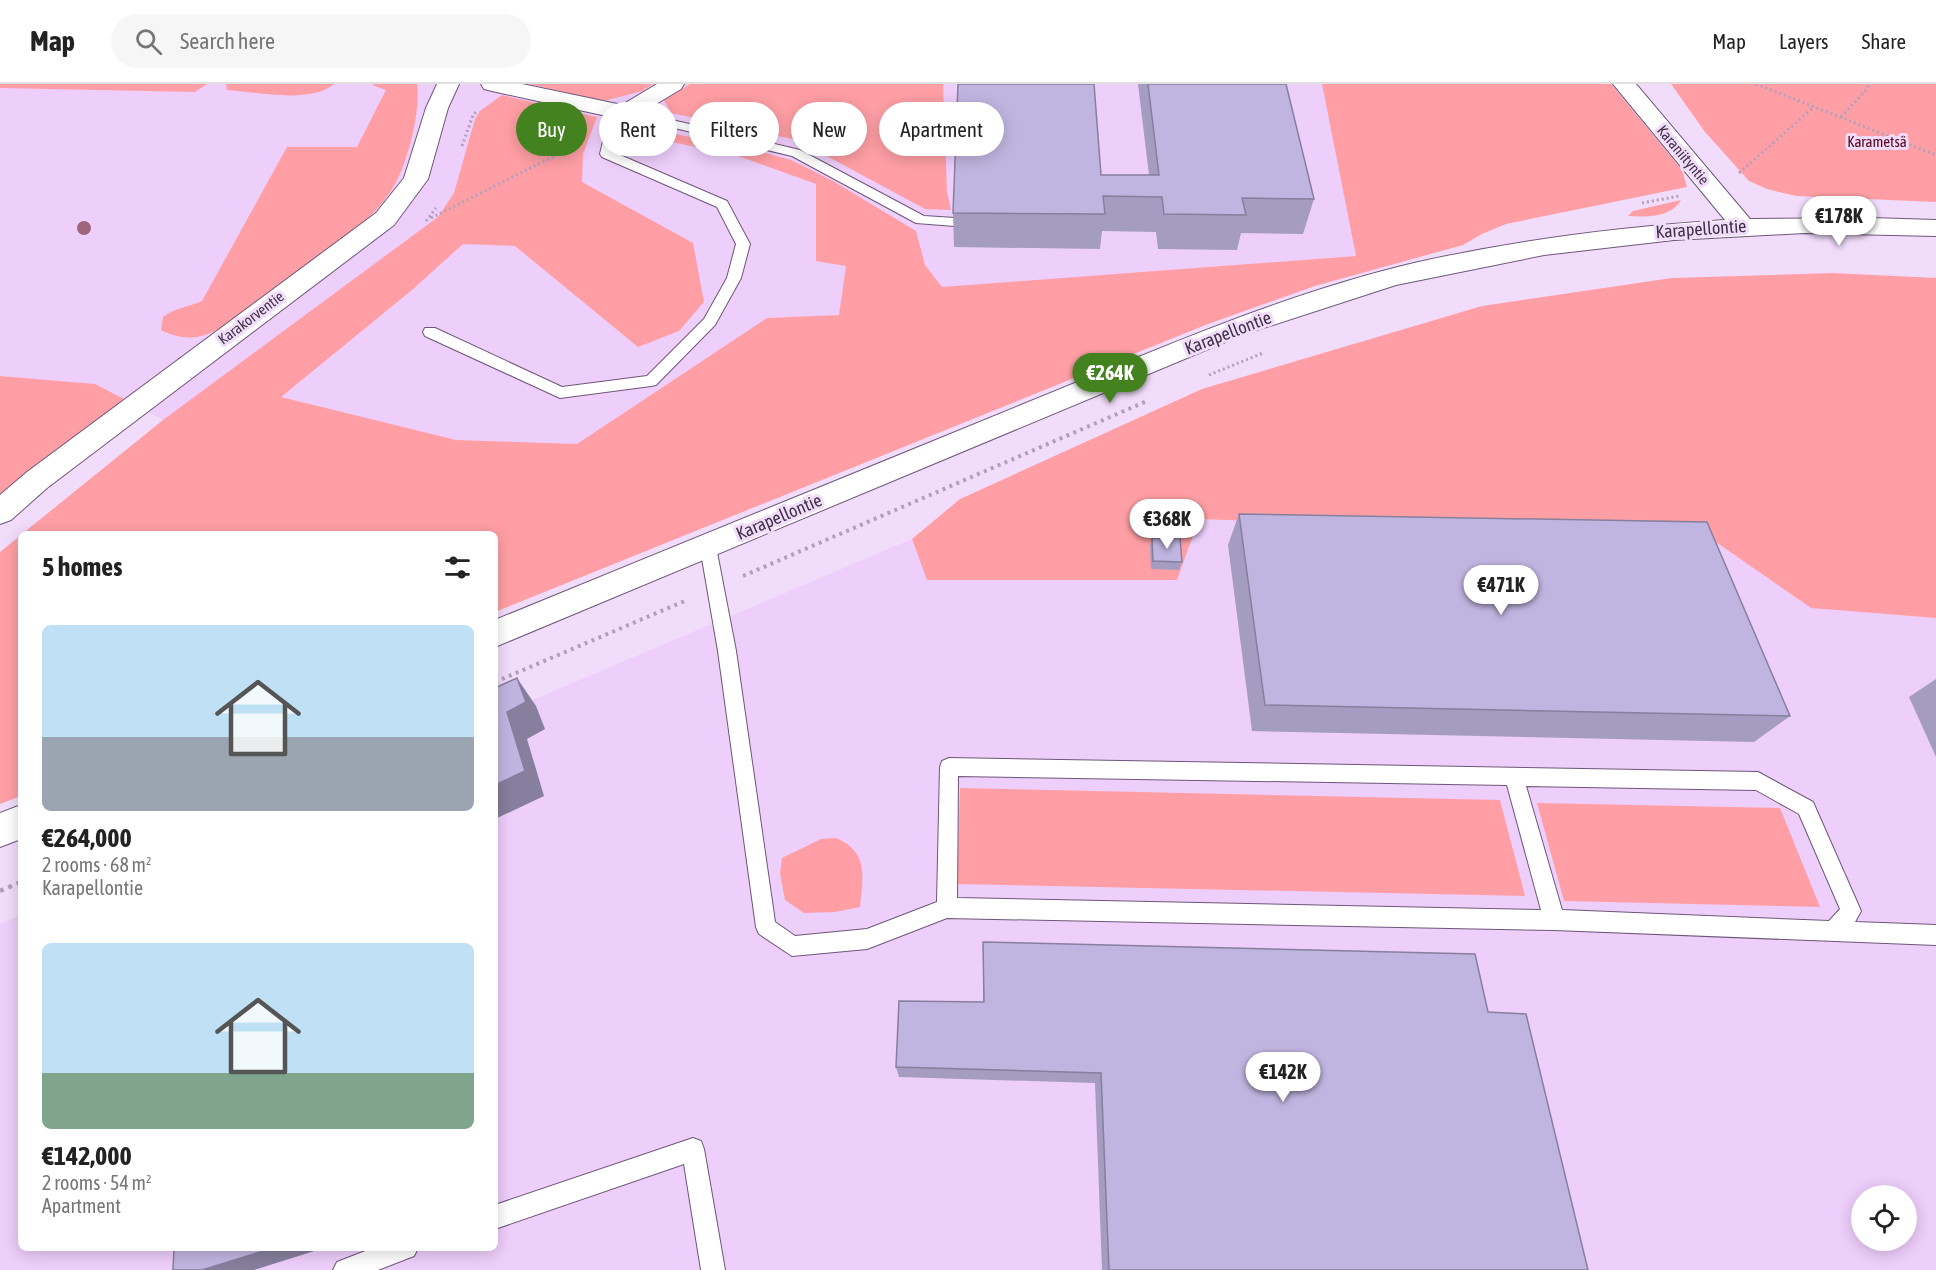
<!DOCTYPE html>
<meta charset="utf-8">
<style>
:root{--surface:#fff;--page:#f6f6f6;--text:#222;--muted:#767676;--line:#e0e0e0;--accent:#44811f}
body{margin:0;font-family:"Asap Condensed",sans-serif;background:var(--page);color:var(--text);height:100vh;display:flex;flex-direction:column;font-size:22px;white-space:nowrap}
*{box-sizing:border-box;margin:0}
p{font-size:20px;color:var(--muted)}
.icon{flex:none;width:33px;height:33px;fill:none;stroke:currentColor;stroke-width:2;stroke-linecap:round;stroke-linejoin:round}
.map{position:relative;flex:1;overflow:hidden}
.panel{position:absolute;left:18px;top:447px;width:480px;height:720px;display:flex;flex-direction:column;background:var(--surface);border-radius:9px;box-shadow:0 3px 15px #0003}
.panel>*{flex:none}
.top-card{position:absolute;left:516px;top:18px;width:570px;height:54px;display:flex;gap:12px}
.tools{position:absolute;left:1851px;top:1101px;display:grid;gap:12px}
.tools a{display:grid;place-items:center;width:66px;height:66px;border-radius:50%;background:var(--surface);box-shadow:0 3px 15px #0003;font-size:30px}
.price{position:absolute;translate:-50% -51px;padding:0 14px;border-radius:21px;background:#fff;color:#222;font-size:20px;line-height:39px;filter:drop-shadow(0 2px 3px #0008)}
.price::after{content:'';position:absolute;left:50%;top:36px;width:18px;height:14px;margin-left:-9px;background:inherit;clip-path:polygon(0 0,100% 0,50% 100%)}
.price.current{background:var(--accent);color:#fff}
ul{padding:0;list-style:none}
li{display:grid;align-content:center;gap:12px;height:318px;padding:0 24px}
li span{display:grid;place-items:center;height:186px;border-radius:9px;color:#555}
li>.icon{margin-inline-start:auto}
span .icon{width:108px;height:108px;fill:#fffc;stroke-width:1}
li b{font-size:26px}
h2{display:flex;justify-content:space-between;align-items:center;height:72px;padding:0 24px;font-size:26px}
.chip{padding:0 21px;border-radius:27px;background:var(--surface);box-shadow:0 3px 15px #0003;font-size:21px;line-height:54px}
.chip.current{background:var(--accent);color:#fff}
header{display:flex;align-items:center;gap:36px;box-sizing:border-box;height:84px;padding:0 30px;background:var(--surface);border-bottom:2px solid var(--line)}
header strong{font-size:28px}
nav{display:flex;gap:33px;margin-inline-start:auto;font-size:21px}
.search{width:420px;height:54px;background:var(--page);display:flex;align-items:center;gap:15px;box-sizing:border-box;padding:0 21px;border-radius:33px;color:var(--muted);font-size:22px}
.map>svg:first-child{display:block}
.built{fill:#eecefb;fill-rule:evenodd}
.green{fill:#ff9fa5}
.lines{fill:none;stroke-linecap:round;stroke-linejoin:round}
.lane-casing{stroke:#6f5679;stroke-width:2}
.street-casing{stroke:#6f5679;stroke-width:2}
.secondary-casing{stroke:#6f5679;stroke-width:2}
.path-far2{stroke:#b2a0ba;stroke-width:3;stroke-dasharray:2 3;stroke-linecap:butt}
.path-far1{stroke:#b2a0ba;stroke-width:4;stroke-dasharray:3 4.5;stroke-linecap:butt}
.path{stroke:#b2a0ba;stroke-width:4.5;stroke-dasharray:4 5;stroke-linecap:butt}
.lane{fill:#fff;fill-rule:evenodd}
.street{fill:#fff;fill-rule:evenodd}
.secondary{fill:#fff;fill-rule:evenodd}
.tree{fill:#9d647d}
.wall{fill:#a59cc1}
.shaded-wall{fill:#867f9d}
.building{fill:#c0b5e0;stroke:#867f9d;stroke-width:1.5}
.labels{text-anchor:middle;stroke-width:6;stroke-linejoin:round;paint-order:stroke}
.far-park-label{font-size:15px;fill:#570216;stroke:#f2dcfb}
.far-street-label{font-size:15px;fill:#403444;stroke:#f2dcfb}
.street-label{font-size:18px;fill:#403444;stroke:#f2dcfb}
</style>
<header>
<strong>Map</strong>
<div class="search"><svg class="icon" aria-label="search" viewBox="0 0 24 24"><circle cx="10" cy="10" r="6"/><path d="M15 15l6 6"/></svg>Search here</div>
<nav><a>Map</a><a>Layers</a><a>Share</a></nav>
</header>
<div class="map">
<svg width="1936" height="1186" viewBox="0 0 1936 1186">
<rect width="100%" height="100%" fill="#f2dcfb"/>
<path class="built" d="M0 0H1322L1357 172 942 204 839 231 767 234 550 446 163 336 95 300 0 292Z
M1199 435 1710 454 1811 524 1936 534V1186H0V840L21 831V1164H495V632L912 455 928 496H1177ZM1862 1112H1906V1156H1862Z"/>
<path class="green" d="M0 0H207L195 8 0 4Z
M226 0H334C311 20 256 8 227 6Z
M374 0H417C421 26 408 78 394 102 368 145 317 174 278 203 255 220 232 242 205 251 190 256 175 253 161 246L163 233C174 224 189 223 202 217L287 63H357L386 6 372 1Z
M529 0H653L642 7 604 17Z
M690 0H943L947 108 951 126 925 125 797 56 671 29 664 16Z
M1322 0H1611L1682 86 1687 103 1506 140 1482 150 1463 161 1315 202 1208 240 495 528V450H22L163 336 438 133 454 109 475 35 480 27 502 11 597 33 583 70 582 98 693 159 704 218 679 247 638 263 515 162 463 160 412 206 281 313 456 356 577 360 767 234 839 231 846 182 816 177V100L738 72 625 48 629 41 742 63 791 76 833 97 916 147 925 181 942 203 1356 172Z
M1671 0H1936V118L1796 112 1767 105 1749 97 1705 48Z
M1681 116C1670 134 1647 133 1628 132L1633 127Z
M1832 189 1936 194V534L1811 524 1710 454 1199 435 1177 496H927L912 455 960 415 1202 305 1482 222 1672 194Z
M0 292 95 300 124 315 0 414Z
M21 451V712L0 720V468Z
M960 704 1500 716 1525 812 957 800Z
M1537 719 1780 724 1820 823 1564 817Z
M836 754C869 768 863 793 860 823L835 828 804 829 785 816 780 789 782 774 821 755Z"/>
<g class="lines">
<defs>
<path id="lane" d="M625 25 800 66 924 132 955 134 962 138 955 142 916 139 792 72 628 33 619 44 613 68 727 117 750 160 741 194 715 241 656 301 651 302 560 314 425 252 423 248 425 244H435L562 303 647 292 704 235 727 194 736 160 717 123 602 73 600 70C604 54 607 31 625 25Z
M708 456 714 458 716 463 736 567 775 838 795 852 867 845 937 818 940 683 942 677 949 674 1758 688 1813 718 1861 827 1855 838 1936 841V861L1554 846 947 834 867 865 792 872 759 850 756 843 718 567 700 463 702 458ZM958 692 1507 701 1541 826 957 814ZM1526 702 1756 706 1799 730 1840 825 1829 837 1562 826Z
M693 1054 701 1057 704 1065 725 1186H701L684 1080 495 1145V1121Z
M373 1164H418L414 1172 378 1186H333L337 1178Z"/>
<path id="street" d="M437 0H459L448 24 428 95 394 141 47 404 11 436 0 440V411L27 388 376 129 404 94 426 24Z
M481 0H522L622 21 657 0H684L681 5 633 34 625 36 492 7 484 5Z"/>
<path id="secondary" d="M1613 0H1636L1750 135 1870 134 1936 136V152L1804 149 1674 156 1544 171 1396 201 1242 251 495 563V536C670 464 846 393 1021 321 1150 269 1279 211 1414 179 1516 156 1620 143 1725 136Z
M21 721V755L0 763V729Z"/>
</defs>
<use href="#lane" class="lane-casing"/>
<use href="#street" class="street-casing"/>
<use href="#secondary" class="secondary-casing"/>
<path class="path-far2" d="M1756 0 1936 71
M1841 33 1868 4V0
M462 62 473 31 478 26
M1739 89 1814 23
M1642 119 1679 112
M431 134 580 59
M426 137 436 124
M1209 291 1263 269"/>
<path class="path-far1" d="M743 492 1147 317
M495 598 687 516"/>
<path class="path" d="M0 807 21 798"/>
<use href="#lane" class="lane"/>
<use href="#street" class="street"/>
<use href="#secondary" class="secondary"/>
</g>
<circle class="tree" cx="84" cy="144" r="7"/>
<path class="wall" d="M1138 0H1286L1314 115 1303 150 1241 149 1237 166 1158 165 1156 148 1102 147 1100 165 954 163 953 129 1101 91H1149Z
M1239 430 1790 632 1754 658 1252 647 1228 461Z
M1152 454 1182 478 1179 486 1151 485 1150 462Z
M1936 595V673L1909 613Z
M983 858 1488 928 1588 1186H1102L1095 999 899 993 896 983 983 918Z"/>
<path class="shaded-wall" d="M517 594 536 622 545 645 527 655 544 712 495 735V701L507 628Z
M273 1164H324L254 1186H202Z"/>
<path class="building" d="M958 0H1094L1101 91H1159L1148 0H1286L1314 115 1242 114 1246 131 1164 130 1162 113 1103 112 1105 130 953 129Z
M1239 430 1707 438 1790 632 1265 621Z
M1152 454H1180L1182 478 1153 477Z
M517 594 526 618 507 628 525 687 495 701V604Z
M983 858 1475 870 1488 928 1526 930 1588 1186H1109L1101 989 896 983 899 917 984 918Z
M174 1164H273L202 1186H173Z"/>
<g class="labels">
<g class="far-park-label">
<text x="1877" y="63">Karametsä</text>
</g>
<g class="far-street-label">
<text transform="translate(1683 71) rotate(50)" y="5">Karaniityntie</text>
<text transform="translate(251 234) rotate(-37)" y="5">Karakorventie</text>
</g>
<g class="street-label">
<text transform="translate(1701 145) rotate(-4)" y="6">Karapellontie</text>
<text transform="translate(1228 249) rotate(-21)" y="6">Karapellontie</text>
<text transform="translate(779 433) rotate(-23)" y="6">Karapellontie</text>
</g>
</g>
</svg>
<div class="tools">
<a><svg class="icon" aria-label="locate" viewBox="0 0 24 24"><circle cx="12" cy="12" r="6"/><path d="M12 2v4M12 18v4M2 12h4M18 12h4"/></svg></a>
</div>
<b class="price" style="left:1839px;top:163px">€178K</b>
<b class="price current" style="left:1110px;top:320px">€264K</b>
<b class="price" style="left:1167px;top:466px">€368K</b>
<b class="price" style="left:1501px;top:532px">€471K</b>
<b class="price" style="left:1283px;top:1019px">€142K</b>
<div class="top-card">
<a class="chip current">Buy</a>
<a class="chip">Rent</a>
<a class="chip">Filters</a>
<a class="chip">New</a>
<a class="chip">Apartment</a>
</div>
<section class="panel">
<h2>5 homes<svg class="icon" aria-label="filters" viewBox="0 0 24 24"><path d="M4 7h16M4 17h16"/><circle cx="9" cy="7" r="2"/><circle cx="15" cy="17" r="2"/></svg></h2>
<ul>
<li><span style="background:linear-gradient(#bfe0f5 60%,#9aa5b1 0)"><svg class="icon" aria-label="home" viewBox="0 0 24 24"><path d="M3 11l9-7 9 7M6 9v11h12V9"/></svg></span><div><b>€264,000</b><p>2 rooms · 68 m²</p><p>Karapellontie</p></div></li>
<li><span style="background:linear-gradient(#bfe0f5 70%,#7fa58c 0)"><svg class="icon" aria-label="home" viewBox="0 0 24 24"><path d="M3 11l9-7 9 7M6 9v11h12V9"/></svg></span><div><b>€142,000</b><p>2 rooms · 54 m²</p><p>Apartment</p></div></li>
</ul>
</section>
</div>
